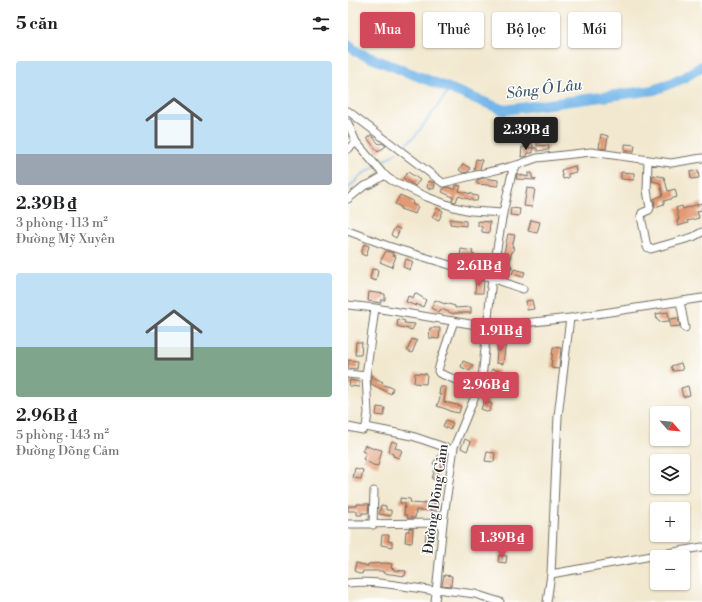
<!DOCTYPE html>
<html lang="vi">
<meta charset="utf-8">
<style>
:root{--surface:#fff;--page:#f6f6f6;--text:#202124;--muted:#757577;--accent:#d1495b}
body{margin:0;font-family:"Libre Bodoni",serif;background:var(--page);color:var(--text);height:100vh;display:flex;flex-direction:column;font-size:15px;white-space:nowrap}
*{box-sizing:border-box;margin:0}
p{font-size:13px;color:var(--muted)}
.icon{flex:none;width:22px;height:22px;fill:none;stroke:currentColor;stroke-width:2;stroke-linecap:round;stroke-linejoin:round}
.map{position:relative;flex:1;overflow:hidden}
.panel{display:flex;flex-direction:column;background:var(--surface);width:348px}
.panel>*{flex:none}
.guide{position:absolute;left:12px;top:12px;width:282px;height:36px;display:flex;gap:8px}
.needle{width:26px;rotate:117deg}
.fabs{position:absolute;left:302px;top:406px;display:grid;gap:8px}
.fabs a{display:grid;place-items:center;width:40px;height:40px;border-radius:4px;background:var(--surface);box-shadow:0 1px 3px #0004;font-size:20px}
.price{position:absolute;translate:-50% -34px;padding:0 9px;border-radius:4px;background:var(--accent);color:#fff;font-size:13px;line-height:26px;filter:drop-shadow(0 1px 2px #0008)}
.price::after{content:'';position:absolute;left:50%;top:24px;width:12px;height:9px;margin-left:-6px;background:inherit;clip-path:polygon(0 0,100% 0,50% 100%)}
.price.current{background:#222;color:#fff}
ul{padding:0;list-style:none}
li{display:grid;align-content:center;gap:8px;height:212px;padding:0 16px}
li span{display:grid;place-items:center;height:124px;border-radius:4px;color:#555}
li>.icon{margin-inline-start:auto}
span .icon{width:72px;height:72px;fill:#fffc;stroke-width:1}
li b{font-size:17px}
h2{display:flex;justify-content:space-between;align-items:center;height:48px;padding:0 16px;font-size:17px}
.chip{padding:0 14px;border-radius:4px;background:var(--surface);box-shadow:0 1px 3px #0004;font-size:14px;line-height:36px}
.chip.current{background:var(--accent);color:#fff}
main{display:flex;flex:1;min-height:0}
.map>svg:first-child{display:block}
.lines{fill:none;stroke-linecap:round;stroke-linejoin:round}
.stream{stroke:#73b6e9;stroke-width:1.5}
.river{stroke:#73b6e9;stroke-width:10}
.building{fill:#e19a73}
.minor-casing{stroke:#716d64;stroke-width:9}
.minor{stroke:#fff;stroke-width:7}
.labels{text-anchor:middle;stroke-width:3;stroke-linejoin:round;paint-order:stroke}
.street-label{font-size:14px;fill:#2b2b2b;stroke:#fff}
.water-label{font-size:15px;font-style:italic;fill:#445c6e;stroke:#fff}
</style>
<main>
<section class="panel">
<h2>5 căn<svg class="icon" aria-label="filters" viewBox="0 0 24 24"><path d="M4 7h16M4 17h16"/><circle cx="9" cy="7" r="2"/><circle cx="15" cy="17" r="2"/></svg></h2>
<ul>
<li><span style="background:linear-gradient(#bfe0f5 75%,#9aa5b1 0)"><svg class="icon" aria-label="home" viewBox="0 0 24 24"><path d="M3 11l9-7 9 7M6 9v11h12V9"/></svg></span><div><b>2.39B ₫</b><p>3 phòng · 113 m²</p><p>Đường Mỹ Xuyên</p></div></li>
<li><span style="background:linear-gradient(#bfe0f5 60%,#7fa58c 0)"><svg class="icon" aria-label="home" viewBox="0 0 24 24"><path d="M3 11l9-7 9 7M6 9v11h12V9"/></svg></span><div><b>2.96B ₫</b><p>5 phòng · 143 m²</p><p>Đường Dõng Cảm</p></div></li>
</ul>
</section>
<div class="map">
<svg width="354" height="602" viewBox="0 0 354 602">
<rect width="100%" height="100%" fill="#fff"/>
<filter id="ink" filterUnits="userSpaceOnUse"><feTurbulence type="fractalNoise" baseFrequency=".025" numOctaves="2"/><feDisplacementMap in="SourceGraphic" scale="8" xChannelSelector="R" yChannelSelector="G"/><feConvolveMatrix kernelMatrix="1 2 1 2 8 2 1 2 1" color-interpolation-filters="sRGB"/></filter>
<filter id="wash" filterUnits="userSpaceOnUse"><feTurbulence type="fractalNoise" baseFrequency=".012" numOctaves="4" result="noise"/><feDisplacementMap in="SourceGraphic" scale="16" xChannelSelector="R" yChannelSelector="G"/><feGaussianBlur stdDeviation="0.9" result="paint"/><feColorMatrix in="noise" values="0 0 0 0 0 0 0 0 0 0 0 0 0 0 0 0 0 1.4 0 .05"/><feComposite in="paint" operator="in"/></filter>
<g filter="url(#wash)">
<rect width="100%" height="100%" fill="#f2e8cf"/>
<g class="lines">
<path class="stream" d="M54 148 68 135 102 89
M31 164 49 152
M0 189 13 175 26 167"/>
<path class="river" d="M0 45 11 53 156 110 306 90 336 78 354 66"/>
</g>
<g id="blocks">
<path class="building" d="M253 134 260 136 258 149 251 148Z
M23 135 31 144 34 143 38 146 30 152 19 138Z
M184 141H189V146L200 145 201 150 189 151V148H185Z
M277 144 287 145 286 151H277Z
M174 147 185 148V153H180L179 156 173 157Z
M128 159 134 160 132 169 128 170H126Z
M115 164 122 168 120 172 115 173 111 170Z
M227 166 228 172 220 174V178L215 179 213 170Z
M350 170 351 178 343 179 342 172Z
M60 172 72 180 67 186 55 178Z
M273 172 286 173V180L273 179Z
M180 173H184V178L188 179V180L168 179 169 174 180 177Z
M305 175 316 177 320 191 327 189 329 197 316 201V204L307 207 306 199 315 195 312 183 304 181Z
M135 178 150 180V186L129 184V180Z
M80 181 87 183 86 189 79 188Z
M108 185 113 186 111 191 124 194V195L130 196 129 201H124V200L110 196 108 202 104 201 105 197 94 192 96 188 100 187 107 190Z
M179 188 187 189 184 207 176 206Z
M52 195 65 201 64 204 70 207 67 214 52 209 53 207 47 204Z
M354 203V210L349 211 351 218 339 221 340 223 330 226 329 220H331L328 208 334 206 335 209Z
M89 208 95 211 91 220 84 217Z
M163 208 172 209 171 216 162 215Z
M102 219 118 221V226L102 224Z
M183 220 192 222 189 233 180 231Z
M130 221 142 222 141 233 134 232V227L130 226Z
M47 227 52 229 48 238 43 235Z
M160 234 167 235 164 247H166L165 252H164L160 265 164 266 163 270 154 267 157 258 155 257Z
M16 244 21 246 18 256 13 254Z
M113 249 125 251 124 254 136 258 133 264 129 263 130 260 112 257Z
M38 251 45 253 44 255 48 256 44 267 32 262Z
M58 259 65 262 62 270 55 267Z
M24 269 30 270 28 281 22 279Z
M166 269 177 272 175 277 164 274Z
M128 280 136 281 135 293H127Z
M21 292 37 294V300H33V303L20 301Z
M67 293 78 300 75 307 68 304V306L58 302 60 296 65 298Z
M87 300 97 304V303L107 306V308L123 307V313H106V314L93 309 91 312 83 308Z
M184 300 186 309 179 310 178 301Z
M320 312 321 321 311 322V320H309L308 314Z
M330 318 332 326 322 327V319Z
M50 319 57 321 56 323 67 324 64 330 49 326Z
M82 328H92L91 339 81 338Z
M64 339 69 341 64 353 59 351Z
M150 340 158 341 155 364 148 363Z
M8 342H14L13 355H7Z
M205 347 213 348 211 369 203 368Z
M0 360 10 361 9 369 0 368Z
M115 361 125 365 122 371 113 367Z
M333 363 335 370 325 371 323 366Z
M144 369 151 371 147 387 141 385 139 390 135 389 138 382 139 383Z
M67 373 79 374 78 384 66 383Z
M23 375H25V377L35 382 33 384 45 388 43 394 23 384Z
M2 380 12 382 11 387 1 386Z
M340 386 342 395 335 397 333 388Z
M92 387H98L96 402 113 406 111 413 101 411V410L89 406 93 395H91Z
M136 401 144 404 141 412 133 409Z
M29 407 37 408 36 416 28 415Z
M98 420 105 423 102 430 95 426Z
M117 439 123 442 119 451 113 448Z
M44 441 49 443 47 448 54 450 51 458 45 456V454L40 452Z
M17 445 26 449V448L34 450 30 466 25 465 15 459 18 453 14 451Z
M139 452 147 453 146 462 137 461Z
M91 454 96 456 88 480 84 479 88 465 85 464 87 460H88Z
M7 468 15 470 13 479 5 478Z
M52 498 62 499 63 503 76 504V502L91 504V511L68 510 67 518H59V515H56L57 503H52Z
M9 504H21L20 513H14V515H9V511H0V506H9Z
M33 505 38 506V510H43V516L31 514Z
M61 528H65L64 543 57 542 58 531H61Z
M78 534 83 535 82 545 77 544Z
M34 535H41L40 541 44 542V547L33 545Z
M151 555 159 556 158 563 150 562Z
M8 563 20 566V564L38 563 44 564 43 568 46 569V570L58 571 57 576 35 573V571H15L14 574 6 571Z
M96 575 104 576 103 586 94 585Z"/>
</g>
</g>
<g filter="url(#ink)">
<use href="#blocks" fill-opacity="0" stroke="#716d64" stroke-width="1"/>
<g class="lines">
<defs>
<path id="minor" d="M0 111 95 183 169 165 189 158 243 152 323 163 354 158
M0 123 8 142 35 174 43 180 79 197 106 207 123 211 155 213
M0 149 8 142
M300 161 299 190 302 208 301 210 294 213 293 216 299 247 303 249 345 237 354 232
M0 199 16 186 22 184 37 175
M0 231 40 246 144 278 175 289
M332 301 337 328
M0 305 27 308 140 327 222 318 354 298
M106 321 92 363 90 371 91 373 130 389
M0 374 18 376
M0 427 15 430 18 427 20 413 18 376 27 308
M18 427 64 436 105 450
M0 524 95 523
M25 525 26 491
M203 574 354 547
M0 583C30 580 58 587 88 591
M88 589 127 594 152 602
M87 602 95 523 106 447 134 379 144 278 155 213 164 173 169 165
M199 602 203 574 210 416 222 318"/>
</defs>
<use href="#minor" class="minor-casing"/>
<use href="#minor" class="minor"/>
</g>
</g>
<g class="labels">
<g class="street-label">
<text transform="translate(87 499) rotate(-82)" y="5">Đường Dõng Cảm</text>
</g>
<g class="water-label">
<text transform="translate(196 89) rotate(-7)" y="5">Sông Ô Lâu</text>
</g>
</g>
</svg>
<div class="fabs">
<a><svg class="needle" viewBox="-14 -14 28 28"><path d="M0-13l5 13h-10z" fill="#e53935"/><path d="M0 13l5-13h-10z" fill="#757577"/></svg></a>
<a><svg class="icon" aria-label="layers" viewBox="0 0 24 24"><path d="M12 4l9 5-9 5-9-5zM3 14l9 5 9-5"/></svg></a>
<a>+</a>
<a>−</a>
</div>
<b class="price current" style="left:178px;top:151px">2.39B ₫</b>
<b class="price" style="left:131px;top:287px">2.61B ₫</b>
<b class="price" style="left:153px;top:352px">1.91B ₫</b>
<b class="price" style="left:138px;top:406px">2.96B ₫</b>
<b class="price" style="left:154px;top:559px">1.39B ₫</b>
<div class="guide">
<a class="chip current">Mua</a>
<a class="chip">Thuê</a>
<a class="chip">Bộ lọc</a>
<a class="chip">Mới</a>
</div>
</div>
</main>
